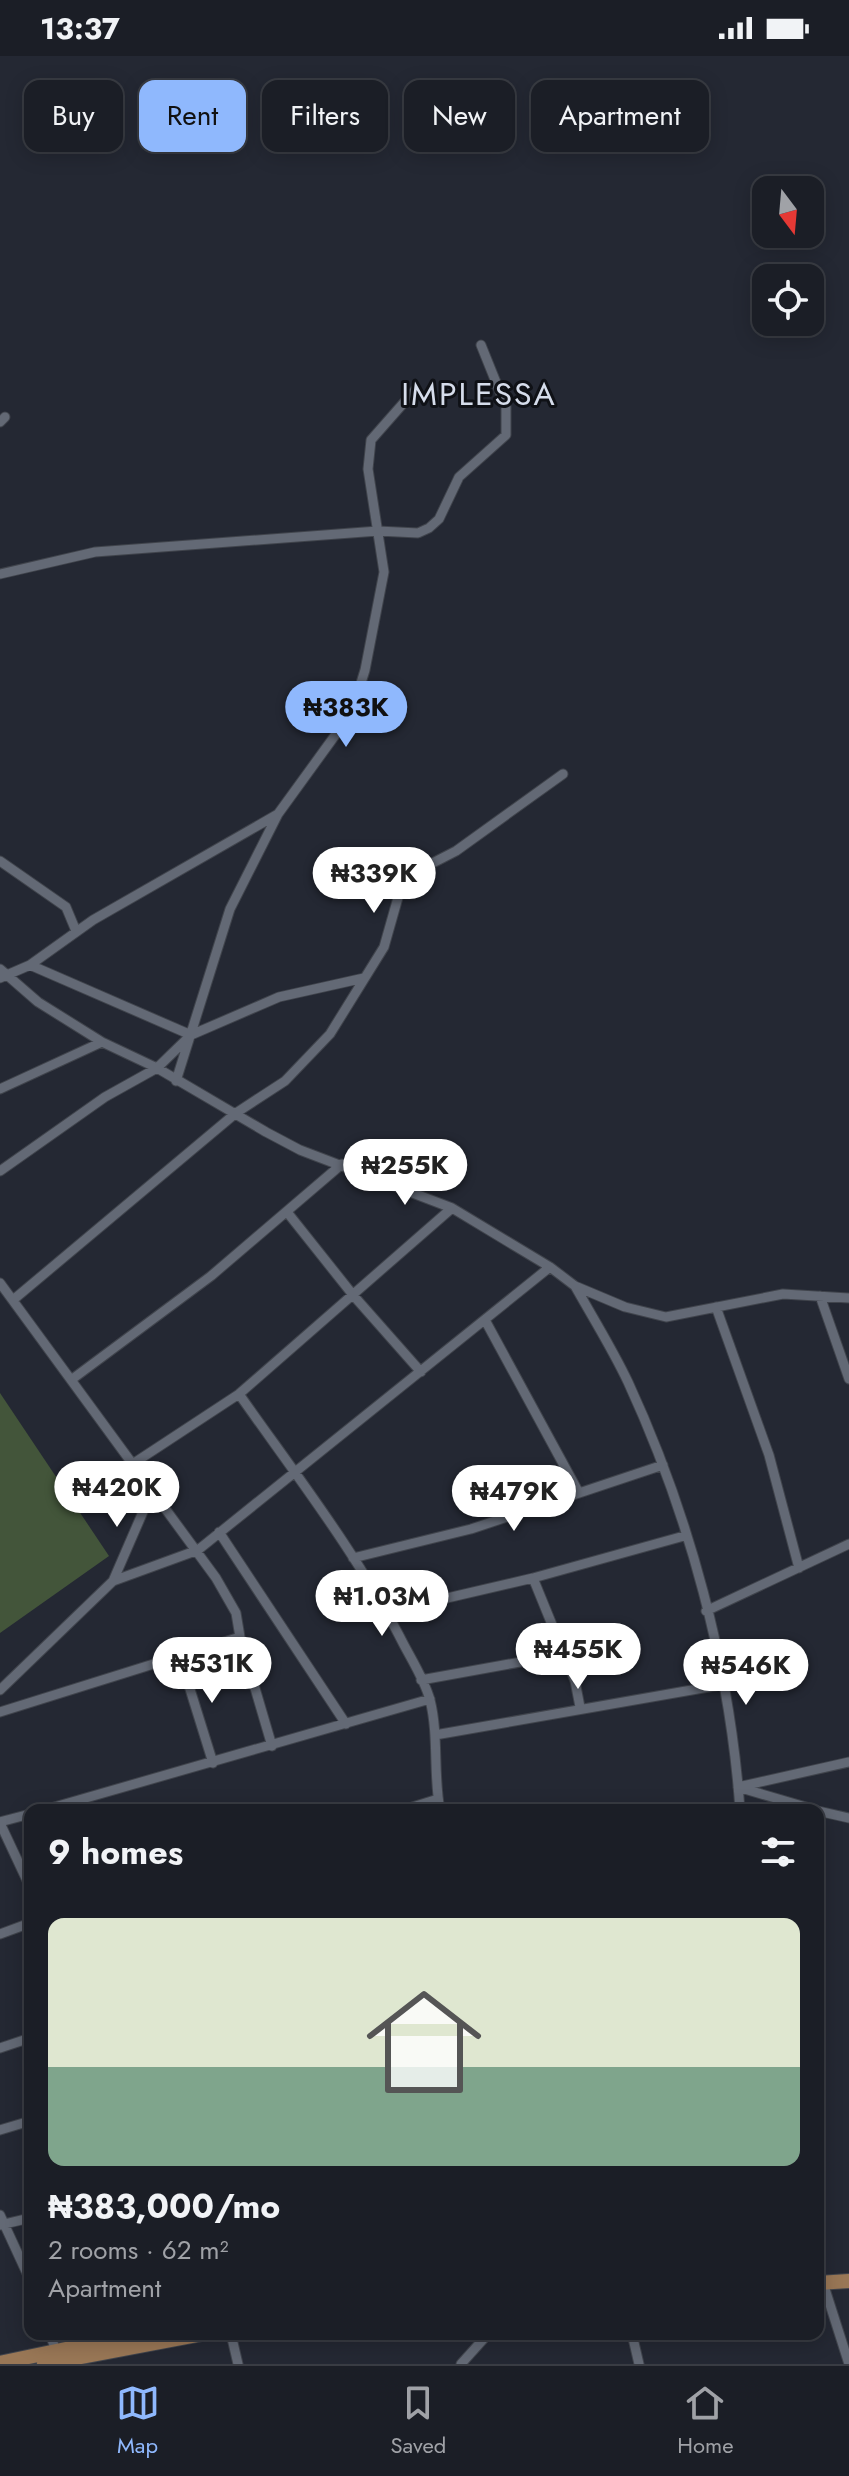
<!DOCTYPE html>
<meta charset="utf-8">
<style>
:root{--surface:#1b1e26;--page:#24272e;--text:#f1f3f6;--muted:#a0a2a7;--line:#393c43;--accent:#8fb8fd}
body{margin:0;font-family:Jost,sans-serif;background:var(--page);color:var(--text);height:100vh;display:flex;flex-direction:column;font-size:30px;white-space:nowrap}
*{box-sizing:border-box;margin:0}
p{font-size:26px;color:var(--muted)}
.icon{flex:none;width:44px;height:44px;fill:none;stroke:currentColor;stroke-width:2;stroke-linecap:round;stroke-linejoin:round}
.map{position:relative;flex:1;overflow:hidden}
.side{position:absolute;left:24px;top:1748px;width:800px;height:536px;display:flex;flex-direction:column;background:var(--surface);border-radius:16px;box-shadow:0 4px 20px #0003,0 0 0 2px var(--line)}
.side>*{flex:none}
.hud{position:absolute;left:24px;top:24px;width:802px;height:72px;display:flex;gap:16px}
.needle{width:52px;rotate:164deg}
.fabs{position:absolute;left:752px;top:120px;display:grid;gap:16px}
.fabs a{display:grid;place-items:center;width:72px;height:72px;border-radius:16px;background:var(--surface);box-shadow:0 4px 20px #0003,0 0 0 2px var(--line);font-size:40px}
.price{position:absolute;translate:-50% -68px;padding:0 18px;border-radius:28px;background:#fff;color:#222;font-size:26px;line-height:52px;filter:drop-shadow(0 2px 4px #0008)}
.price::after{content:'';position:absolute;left:50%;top:48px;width:24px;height:18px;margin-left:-12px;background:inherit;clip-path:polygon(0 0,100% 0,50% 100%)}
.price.current{background:var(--accent);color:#111}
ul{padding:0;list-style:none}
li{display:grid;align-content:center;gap:16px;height:424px;padding:0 24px}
li span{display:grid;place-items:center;height:248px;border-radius:16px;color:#555}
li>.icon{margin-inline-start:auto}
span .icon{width:144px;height:144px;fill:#fffc;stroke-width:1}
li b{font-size:34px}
h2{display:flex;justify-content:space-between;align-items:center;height:96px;padding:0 24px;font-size:34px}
.tag{padding:0 28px;border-radius:16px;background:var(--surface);box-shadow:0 4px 20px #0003,0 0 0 2px var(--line);font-size:28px;line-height:72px}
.tag.current{background:var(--accent);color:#111}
.status{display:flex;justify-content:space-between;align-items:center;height:56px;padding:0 40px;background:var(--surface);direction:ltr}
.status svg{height:22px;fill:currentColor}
.tab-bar{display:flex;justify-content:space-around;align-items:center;height:112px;border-top:2px solid var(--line);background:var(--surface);font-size:22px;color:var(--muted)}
.tab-bar a{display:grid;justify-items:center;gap:4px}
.tab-bar .current{color:var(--accent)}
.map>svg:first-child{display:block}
.green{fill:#43553a}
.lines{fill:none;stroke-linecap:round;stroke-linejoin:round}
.street-casing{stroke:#40444c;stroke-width:11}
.primary-casing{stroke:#40444c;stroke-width:16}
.street{stroke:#636975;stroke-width:9}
.primary{stroke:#997756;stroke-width:14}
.labels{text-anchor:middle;stroke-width:6;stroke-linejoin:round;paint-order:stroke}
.quarter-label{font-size:32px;letter-spacing:2px;fill:#d6ddeb;stroke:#0f1116}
</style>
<div class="status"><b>13:37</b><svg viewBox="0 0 49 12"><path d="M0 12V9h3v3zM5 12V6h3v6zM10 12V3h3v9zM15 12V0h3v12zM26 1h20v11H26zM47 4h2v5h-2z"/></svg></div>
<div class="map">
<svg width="849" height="2308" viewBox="0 0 849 2308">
<rect width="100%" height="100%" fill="#242833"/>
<path class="green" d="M0 1337 109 1500 0 1577Z"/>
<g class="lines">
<defs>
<path id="street" d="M0 366 5 361
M0 518 95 496 378 475 418 477 429 472 439 463 459 421 506 379V351L481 289
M0 805 66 851 76 875
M30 909 191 979
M0 913 38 946 102 986 157 1012 266 1076 300 1094 452 1152 550 1211 575 1230 625 1251 666 1261 783 1238 849 1242
M0 922 30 909 93 864 278 758
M176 1025 230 853 278 758 352 656 365 614 384 516 368 413 371 384 415 334
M0 1033 102 986
M0 1115 105 1041 157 1012 191 979 279 941 364 922
M287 1156 353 1239 421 1316
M0 1227 216 1522 236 1557 240 1581 272 1690
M575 1230C593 1262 613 1294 628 1326 689 1458 730 1610 740 1754
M820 1240 849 1323
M13 1244 236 1057 285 1025 330 978 384 891 401 831 421 813 456 795 563 718
M716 1251 769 1399 799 1512
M485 1264 579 1437
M71 1324 211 1220 342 1108
M239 1338C296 1419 359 1500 404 1589 413 1606 425 1625 430 1644 439 1680 433 1718 440 1754
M134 1407 239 1338 452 1152
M219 1476 346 1668
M353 1502 471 1473 663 1409
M533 1522 575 1625 580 1651
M113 1525 152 1435
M706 1555 849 1488
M387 1556 533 1522 684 1480
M180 1601 213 1707
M421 1624 565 1598
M0 1634 113 1525 198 1494 550 1211
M0 1656 240 1581
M435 1679 726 1628
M738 1731 849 1706
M741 1732 816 1754
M44 1754 430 1643
M403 1754 438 1743
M818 1755 849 1762
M0 1766 30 1758
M0 1767 30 1831
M0 1878 30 1867
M0 1992 30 1982
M0 2074 30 2065
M0 2159 30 2224
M0 2169 30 2162
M825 2233 849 2308
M50 2278 56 2295
M231 2278 238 2308
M632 2278 639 2308
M461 2308 488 2278"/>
<path id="primary" d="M818 2227 849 2225
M0 2307 137 2278
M44 2308 202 2278"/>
</defs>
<use href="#street" class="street-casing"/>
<use href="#primary" class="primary-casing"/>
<use href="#street" class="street"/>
<use href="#primary" class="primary"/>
</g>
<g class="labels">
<g class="quarter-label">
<text x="479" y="349">IMPLESSA</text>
</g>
</g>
</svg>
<div class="fabs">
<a><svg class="needle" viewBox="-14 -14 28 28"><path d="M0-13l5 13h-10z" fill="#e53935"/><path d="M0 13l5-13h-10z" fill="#a0a2a7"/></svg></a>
<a><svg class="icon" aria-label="locate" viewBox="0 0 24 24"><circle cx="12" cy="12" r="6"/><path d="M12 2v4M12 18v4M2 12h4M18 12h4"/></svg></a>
</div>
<b class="price current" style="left:346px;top:693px">₦383K</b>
<b class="price" style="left:374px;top:859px">₦339K</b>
<b class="price" style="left:405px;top:1151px">₦255K</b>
<b class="price" style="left:117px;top:1473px">₦420K</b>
<b class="price" style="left:514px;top:1477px">₦479K</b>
<b class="price" style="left:382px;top:1582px">₦1.03M</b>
<b class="price" style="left:578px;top:1635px">₦455K</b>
<b class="price" style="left:212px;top:1649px">₦531K</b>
<b class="price" style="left:746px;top:1651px">₦546K</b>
<div class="hud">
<a class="tag">Buy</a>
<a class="tag current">Rent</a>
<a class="tag">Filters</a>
<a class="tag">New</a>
<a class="tag">Apartment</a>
</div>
<section class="side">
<h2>9 homes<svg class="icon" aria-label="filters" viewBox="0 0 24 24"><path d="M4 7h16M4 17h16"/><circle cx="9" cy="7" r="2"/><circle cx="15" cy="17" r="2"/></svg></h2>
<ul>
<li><span style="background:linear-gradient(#dfe7d0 60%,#7fa58c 0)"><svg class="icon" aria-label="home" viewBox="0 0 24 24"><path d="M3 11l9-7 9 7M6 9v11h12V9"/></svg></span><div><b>₦383,000/mo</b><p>2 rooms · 62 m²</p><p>Apartment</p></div></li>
</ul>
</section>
</div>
<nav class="tab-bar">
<a class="current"><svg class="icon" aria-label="map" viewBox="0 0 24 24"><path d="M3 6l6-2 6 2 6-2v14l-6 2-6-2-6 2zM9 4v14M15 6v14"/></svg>Map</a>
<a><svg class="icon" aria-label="saved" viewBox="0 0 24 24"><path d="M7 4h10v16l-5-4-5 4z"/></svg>Saved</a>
<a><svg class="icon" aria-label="home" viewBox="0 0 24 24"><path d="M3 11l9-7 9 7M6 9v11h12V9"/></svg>Home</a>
</nav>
